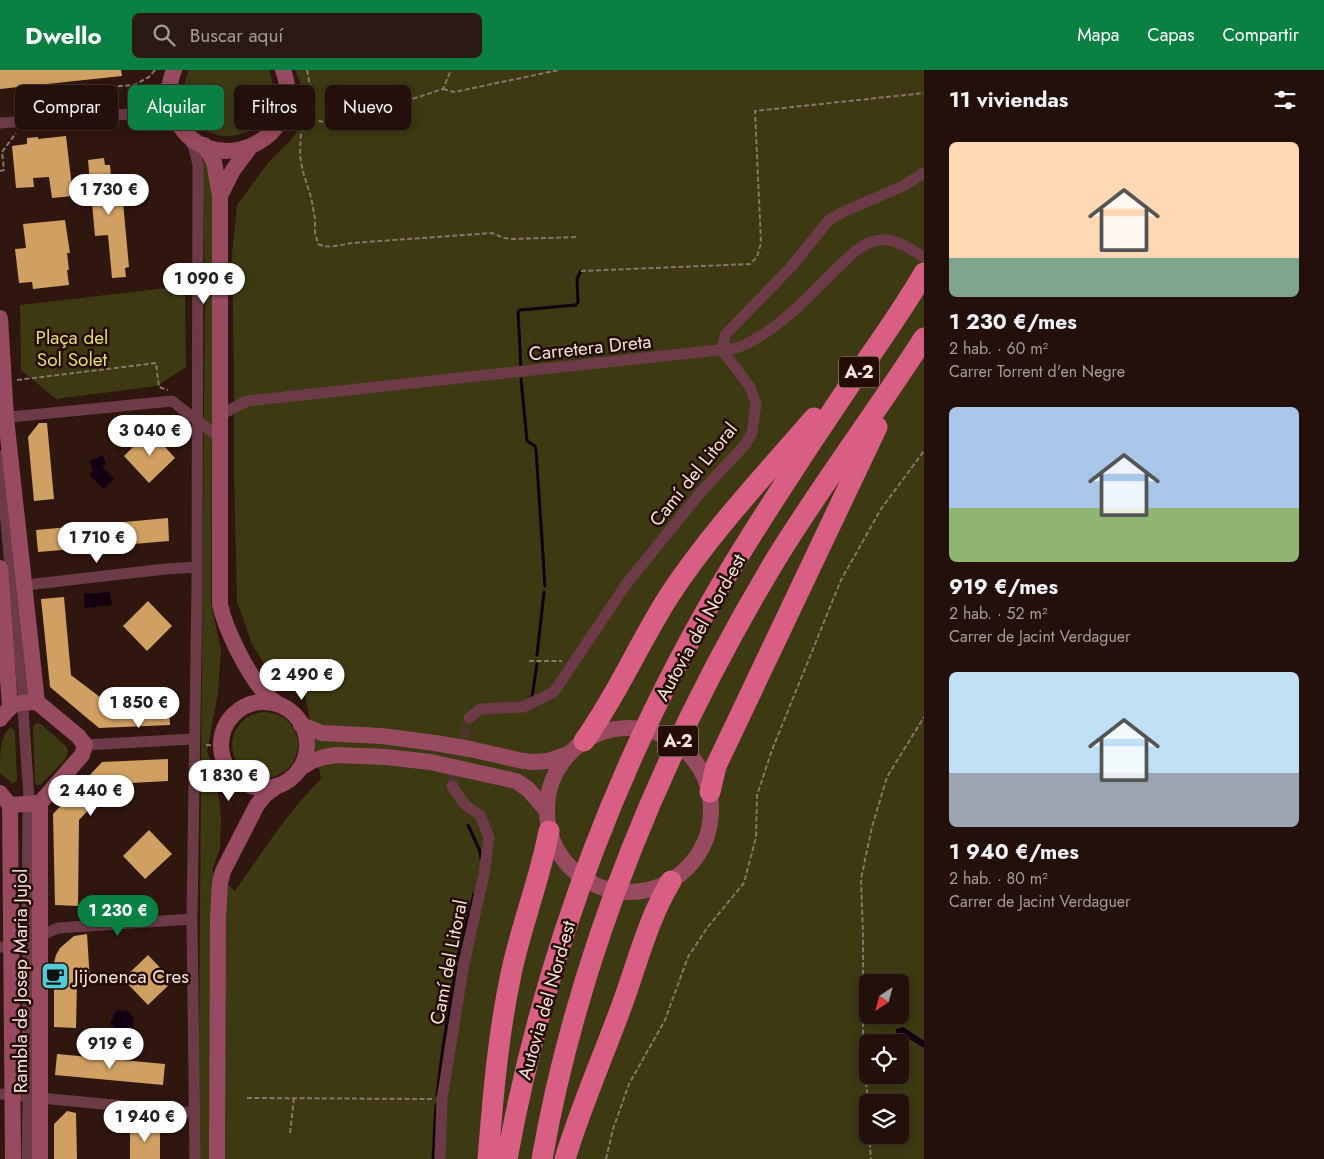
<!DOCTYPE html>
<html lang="es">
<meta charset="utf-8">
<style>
:root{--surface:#23100a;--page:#2b1913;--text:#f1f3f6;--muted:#a39d9c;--line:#40302b;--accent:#0b8043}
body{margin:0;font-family:Jost,sans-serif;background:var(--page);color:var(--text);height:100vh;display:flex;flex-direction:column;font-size:19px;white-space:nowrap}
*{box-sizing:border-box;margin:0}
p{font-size:16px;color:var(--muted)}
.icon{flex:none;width:28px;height:28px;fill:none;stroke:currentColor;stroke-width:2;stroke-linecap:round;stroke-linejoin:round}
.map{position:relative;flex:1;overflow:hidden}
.sheet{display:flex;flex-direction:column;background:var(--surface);width:400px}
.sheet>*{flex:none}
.guide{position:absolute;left:15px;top:15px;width:475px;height:45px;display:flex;gap:10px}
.needle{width:32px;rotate:216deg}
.buttons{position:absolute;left:859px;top:904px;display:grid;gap:10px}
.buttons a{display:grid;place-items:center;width:50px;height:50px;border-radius:8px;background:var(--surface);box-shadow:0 2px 8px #0003,0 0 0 1px var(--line);font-size:25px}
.price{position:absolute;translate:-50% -42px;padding:0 11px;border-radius:18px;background:#fff;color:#222;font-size:16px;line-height:32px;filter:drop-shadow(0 1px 2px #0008)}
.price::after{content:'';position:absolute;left:50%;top:30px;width:15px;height:11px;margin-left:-8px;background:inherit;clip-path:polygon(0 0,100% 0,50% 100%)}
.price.current{background:var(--accent);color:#fff}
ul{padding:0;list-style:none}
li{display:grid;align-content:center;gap:10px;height:265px;padding:0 25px}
li span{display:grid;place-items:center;height:155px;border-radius:8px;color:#555}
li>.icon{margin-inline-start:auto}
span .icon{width:90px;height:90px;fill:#fffc;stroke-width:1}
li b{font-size:21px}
h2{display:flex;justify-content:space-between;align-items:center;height:60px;padding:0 25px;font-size:21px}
.pill{padding:0 18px;border-radius:8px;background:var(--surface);box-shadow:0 2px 8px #0003,0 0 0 1px var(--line);font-size:18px;line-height:45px}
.pill.current{background:var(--accent);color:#fff}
header{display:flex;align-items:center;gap:30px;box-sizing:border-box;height:70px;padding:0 25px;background:var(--accent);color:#fff}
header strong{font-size:24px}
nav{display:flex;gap:28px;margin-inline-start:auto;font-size:18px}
.search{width:350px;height:45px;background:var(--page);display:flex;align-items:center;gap:12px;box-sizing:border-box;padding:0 18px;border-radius:8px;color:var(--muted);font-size:19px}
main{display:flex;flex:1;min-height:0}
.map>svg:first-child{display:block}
.green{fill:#3c3913;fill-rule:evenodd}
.water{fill:#140013}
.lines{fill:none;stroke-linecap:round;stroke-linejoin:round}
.stream{stroke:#140013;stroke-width:3}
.building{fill:#d09f62}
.street-tunnel{stroke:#4d352d;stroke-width:11;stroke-dasharray:11 5.5;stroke-linecap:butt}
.path{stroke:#8a746d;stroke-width:2;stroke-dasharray:5 2.5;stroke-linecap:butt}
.street{stroke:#6d3b48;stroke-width:11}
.secondary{stroke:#984a60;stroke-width:16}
.highway{stroke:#d95e83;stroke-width:21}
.labels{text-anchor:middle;stroke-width:5;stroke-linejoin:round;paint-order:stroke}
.shield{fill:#250d06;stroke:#b7a29c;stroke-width:1}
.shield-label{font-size:18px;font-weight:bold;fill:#f5e2dd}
.park-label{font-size:19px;fill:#e5dd73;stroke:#250d06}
.street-label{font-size:19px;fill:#f5e2dd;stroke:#250d06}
.poi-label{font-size:19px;fill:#f5e2dd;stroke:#250d06;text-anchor:start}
</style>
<header>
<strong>Dwello</strong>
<div class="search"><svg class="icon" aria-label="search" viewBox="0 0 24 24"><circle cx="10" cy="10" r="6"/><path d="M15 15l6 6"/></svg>Buscar aquí</div>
<nav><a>Mapa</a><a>Capas</a><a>Compartir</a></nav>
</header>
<main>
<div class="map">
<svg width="924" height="1089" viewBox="0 0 924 1089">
<rect width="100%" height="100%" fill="#2f160e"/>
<path class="green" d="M189 0H269C292 57 215 93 188 41 182 28 183 13 189 0Z
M295 0H924V971L910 961 911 970 924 978V1089H198L205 209 202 90 212 99 213 162 211 533 221 581 218 623 207 682 216 702 221 748 220 778 212 801 235 821C262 783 288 741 321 709L305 625 287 616 267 599 252 574 237 532 234 404V307L232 184 237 135 268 93 291 70 300 56 305 36 303 19ZM868 912H900V945H868ZM868 972H900V1005H868ZM868 1032H900V1065H868Z
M185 216 186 297 157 316 56 329 21 300 20 235Z
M232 675a33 33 0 1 1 66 0a33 33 0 1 1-66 0Z
M36 653 41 654 66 676 68 681 65 690 40 715H36L35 711 33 657Z
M11 657 15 661 17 710 13 714 0 703C0 688 0 663 11 657Z"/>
<path class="water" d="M103 385 106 394 102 396 114 409 103 419 89 404 93 400 89 391Z
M110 522 112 535 85 538 84 524Z
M98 832H125V846H97Z
M120 940 129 942 134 949 133 958 126 963 120 964 114 961V955H111V949L114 948V943Z
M903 957 924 971V978L911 970 896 972V959Z"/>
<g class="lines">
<path class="stream" d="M521 299 518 242 520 240 576 235 578 232 577 209 581 201
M521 309 527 371 535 376 536 380 545 516
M537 585 544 522
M532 627 537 594
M468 755 480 781 481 789
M457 890 474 824
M437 1025 443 977 456 897
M433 1089 436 1035"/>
</g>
<path class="building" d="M0 0H121L122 6 0 19Z
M66 66 73 126 52 128 49 107 33 108 34 117 16 118 12 76 27 74V68L38 67V69Z
M104 88 105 95H110L113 133 123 132 129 197 125 198 126 207 112 208 108 165 95 166 88 90Z
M65 150 70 183H67L69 200H67L69 215 33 219 32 212 19 213 15 179 26 178 23 154Z
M39 353H47L54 429 34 431 28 367Z
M150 360 175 388 149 413 124 386Z
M168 448 169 471 38 482 36 460Z
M64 527 71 605 109 634 169 632 170 655 99 658 50 617 41 529Z
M148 531 172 556 147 581 123 556Z
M168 689V711L113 714 79 750 78 836 55 835 53 744 102 692Z
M149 760 172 784 145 809 123 786Z
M87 864 90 911 77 910 76 958 54 957V893L56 885 60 878 74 866Z
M148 885 173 911 148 935 123 909Z
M57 984 165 994 163 1015 55 1005Z
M67 1041 76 1043 77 1089H54V1054Z
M130 1056 160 1057V1089H130Z"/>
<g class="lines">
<path class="street-tunnel" d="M452 716 469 648"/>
<path class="path" d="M307 0 312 25 311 48 301 62 300 86 303 102 311 127 315 149V163L318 174C328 179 341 175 352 173L492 163 504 168 513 169 578 167
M443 19 454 22 559 0
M15 41V24L134 15 149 7 155 0
M297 44 323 52 365 44 443 19 451 0
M0 101 4 100 2 82 16 63
M581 201 750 194 757 187 761 173 755 41 924 23
M17 310 156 293 159 317 168 320
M529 591H562
M206 675 221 676
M247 1028 432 1029
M868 1032 863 981V865L861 809 872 757 887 707 924 647
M290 1063 294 1028
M869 1065 871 1089
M606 1089 613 1059 629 1014 665 950 688 887 707 858 744 813 756 767 757 725 772 680 841 510 881 439 924 381"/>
<path class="street" d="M130 44C147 36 158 26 170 12
M0 53 130 44 163 49 179 54
M187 65 194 78 198 95 197 514 192 849 195 1089
M220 345 247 331 737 278C783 260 818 215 854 182 882 160 897 171 924 187
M0 348 172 331 220 368
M0 386 11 507
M0 518 165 499 197 497
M13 520 23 623
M23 639 29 728
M469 648 480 639 523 637 554 622 627 513 700 423 744 376 752 363 756 334 750 317 722 280 725 265 791 197 829 150 843 142 903 116 924 103
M85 675 193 669
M27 863 28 745
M0 877H11L18 871 40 866 58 858 192 849
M27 1021 28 873
M0 1024 195 1043
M27 1089 28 1031
M440 1089 442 1029 464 894 484 804 489 767 480 745 465 735 452 716"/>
<path class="secondary" d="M174 0C168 14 168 31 174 45 205 115 310 73 283 0
M204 75 214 92 220 126V534C225 559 247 603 264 622 268 627 274 631 279 635
M220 126 233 100 251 76
M0 248 6 348 37 632
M0 498 10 637
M221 675a43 43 0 1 1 86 0a43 43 0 1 1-86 0Z
M0 649C14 631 16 633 37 632L78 666 85 675 82 685 40 733V1089
M301 655 322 663 382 666 435 673 470 679 523 691 533 692 548 691 568 684
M547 740a82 82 0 1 1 164 0a82 82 0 1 1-164 0Z
M299 699 312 691 324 687 336 685 386 687 430 692 516 711 528 719 547 741
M0 723 10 735 40 733
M10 735 13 1089
M217 1089 218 847 220 813 223 801 257 735 265 725 277 716"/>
<path class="highway" d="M584 671C617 625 639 573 669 526 711 462 764 406 814 348
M710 722 716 696 877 357
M488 1089C493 1027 498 965 511 904 521 856 540 809 549 761
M507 1089C545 879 625 671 736 490 772 432 809 375 847 319 873 281 901 243 924 203
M542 1089C579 879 666 672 776 489 822 414 876 343 924 268
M565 1089C581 1036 603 987 622 935 637 894 648 849 671 811"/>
</g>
<defs>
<symbol id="cafe-square" viewBox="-11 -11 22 22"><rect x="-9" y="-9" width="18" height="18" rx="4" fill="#52cbd9" stroke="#250d06"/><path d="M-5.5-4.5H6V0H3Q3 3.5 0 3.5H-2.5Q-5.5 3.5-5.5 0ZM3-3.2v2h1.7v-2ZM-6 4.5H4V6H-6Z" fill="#111"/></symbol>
</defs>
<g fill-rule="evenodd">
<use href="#cafe-square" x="39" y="890" width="32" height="32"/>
</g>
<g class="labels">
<g class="shield">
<rect x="839" y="286.5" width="40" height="31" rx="4"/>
<rect x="658" y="655.5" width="40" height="31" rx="4"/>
</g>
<g class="shield-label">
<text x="859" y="308">A-2</text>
<text x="678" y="677">A-2</text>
</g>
<g class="park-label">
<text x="72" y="274">Plaça del<tspan x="72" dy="22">Sol Solet</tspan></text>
</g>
<g class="street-label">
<text transform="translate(590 277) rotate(-6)" y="7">Carretera Dreta</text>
<text transform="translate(693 404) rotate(-51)" y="7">Camí del Litoral</text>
<text transform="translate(700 557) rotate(-61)" y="7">Autovia del Nord-est</text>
<text transform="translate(448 892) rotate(-79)" y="7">Camí del Litoral</text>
<text transform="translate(20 911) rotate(-90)" y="7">Rambla de Josep Maria Jujol</text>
<text transform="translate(546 930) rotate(-74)" y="7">Autovia del Nord-est</text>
</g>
<g class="poi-label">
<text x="74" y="913">Jijonenca Cres</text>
</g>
</g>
</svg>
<div class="buttons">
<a><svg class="needle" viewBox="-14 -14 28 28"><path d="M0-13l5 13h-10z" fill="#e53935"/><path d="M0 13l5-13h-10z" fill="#a39d9c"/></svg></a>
<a><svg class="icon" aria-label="locate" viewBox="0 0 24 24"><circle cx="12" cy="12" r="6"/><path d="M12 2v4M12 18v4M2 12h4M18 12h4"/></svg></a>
<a><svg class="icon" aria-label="layers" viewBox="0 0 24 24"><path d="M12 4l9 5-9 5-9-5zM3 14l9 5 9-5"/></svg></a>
</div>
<b class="price" style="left:109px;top:146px">1 730 €</b>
<b class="price" style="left:204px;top:235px">1 090 €</b>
<b class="price" style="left:150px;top:387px">3 040 €</b>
<b class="price" style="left:97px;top:494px">1 710 €</b>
<b class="price" style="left:302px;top:631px">2 490 €</b>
<b class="price" style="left:139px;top:659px">1 850 €</b>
<b class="price" style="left:229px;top:732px">1 830 €</b>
<b class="price" style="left:91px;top:747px">2 440 €</b>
<b class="price current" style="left:118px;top:867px">1 230 €</b>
<b class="price" style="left:110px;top:1000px">919 €</b>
<b class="price" style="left:145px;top:1073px">1 940 €</b>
<div class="guide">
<a class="pill">Comprar</a>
<a class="pill current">Alquilar</a>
<a class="pill">Filtros</a>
<a class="pill">Nuevo</a>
</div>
</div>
<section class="sheet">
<h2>11 viviendas<svg class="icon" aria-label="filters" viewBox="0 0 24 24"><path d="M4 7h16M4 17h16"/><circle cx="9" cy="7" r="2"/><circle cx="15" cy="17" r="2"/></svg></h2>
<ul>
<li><span style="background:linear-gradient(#ffd9b3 75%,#7fa58c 0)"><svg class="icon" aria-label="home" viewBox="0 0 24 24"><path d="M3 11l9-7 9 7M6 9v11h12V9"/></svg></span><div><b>1 230 €/mes</b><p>2 hab. · 60 m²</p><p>Carrer Torrent d'en Negre</p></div></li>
<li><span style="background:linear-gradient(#a9c7e8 65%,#8fb573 0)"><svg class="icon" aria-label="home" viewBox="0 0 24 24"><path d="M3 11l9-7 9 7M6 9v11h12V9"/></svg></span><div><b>919 €/mes</b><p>2 hab. · 52 m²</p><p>Carrer de Jacint Verdaguer</p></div></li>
<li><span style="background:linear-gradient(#bfe0f5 65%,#9aa5b1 0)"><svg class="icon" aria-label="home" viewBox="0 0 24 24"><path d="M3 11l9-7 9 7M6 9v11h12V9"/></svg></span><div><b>1 940 €/mes</b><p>2 hab. · 80 m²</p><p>Carrer de Jacint Verdaguer</p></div></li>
</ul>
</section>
</main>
